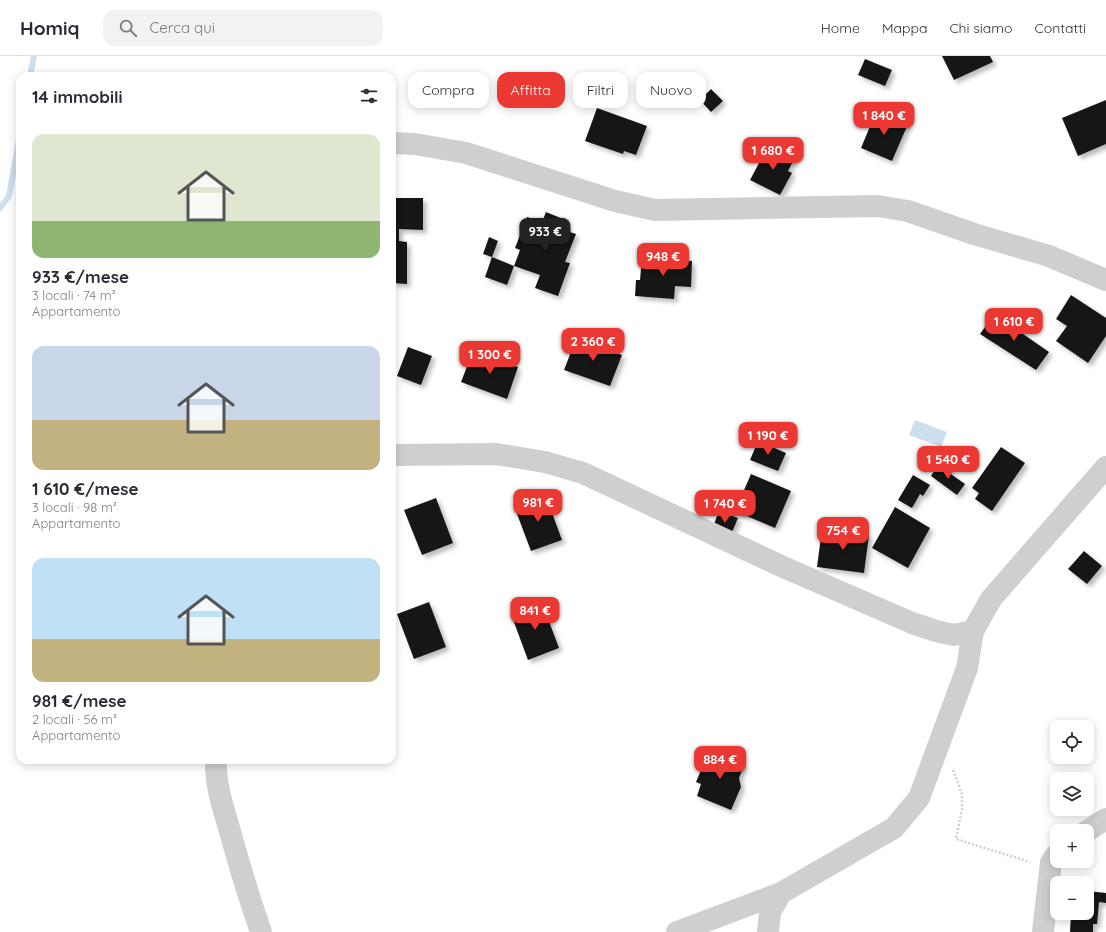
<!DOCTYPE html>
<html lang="it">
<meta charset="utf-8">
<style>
:root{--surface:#fff;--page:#f2f2f3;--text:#2b2b33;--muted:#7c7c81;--line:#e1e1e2;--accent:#eb3832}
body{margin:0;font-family:Quicksand,sans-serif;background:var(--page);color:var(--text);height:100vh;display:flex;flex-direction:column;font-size:15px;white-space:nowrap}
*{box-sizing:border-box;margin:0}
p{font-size:13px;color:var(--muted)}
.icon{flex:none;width:22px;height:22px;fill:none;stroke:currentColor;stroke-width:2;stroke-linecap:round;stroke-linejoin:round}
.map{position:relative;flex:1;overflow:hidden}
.sheet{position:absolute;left:16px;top:16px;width:380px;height:692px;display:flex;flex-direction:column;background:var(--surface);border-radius:12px;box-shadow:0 2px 10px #0003}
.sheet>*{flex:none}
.top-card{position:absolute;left:408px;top:16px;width:380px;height:36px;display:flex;gap:8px}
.fabs{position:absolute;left:1050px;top:664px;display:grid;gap:8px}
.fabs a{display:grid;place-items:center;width:44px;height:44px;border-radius:8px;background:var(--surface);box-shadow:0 2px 10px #0003;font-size:20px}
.price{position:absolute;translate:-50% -34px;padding:0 9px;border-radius:8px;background:var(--accent);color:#fff;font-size:13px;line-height:26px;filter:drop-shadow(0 1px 2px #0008)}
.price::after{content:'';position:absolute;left:50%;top:24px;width:12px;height:9px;margin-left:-6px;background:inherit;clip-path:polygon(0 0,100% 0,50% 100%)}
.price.on{background:#222;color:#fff}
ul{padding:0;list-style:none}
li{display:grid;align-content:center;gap:8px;height:212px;padding:0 16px}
li span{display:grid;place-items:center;height:124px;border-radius:12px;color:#555}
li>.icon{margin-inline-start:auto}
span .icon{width:72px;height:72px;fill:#fffc;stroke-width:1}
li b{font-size:17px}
h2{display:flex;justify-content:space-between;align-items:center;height:48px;padding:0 16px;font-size:17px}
.pill{padding:0 14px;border-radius:12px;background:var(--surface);box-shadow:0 2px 10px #0003;font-size:14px;line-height:36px}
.pill.on{background:var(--accent);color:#fff}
header{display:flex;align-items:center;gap:24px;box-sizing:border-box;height:56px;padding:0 20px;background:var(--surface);border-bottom:1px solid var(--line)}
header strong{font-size:19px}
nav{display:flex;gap:22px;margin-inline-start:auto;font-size:14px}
.search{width:280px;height:36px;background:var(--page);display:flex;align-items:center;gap:10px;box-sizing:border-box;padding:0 14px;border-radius:12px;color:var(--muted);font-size:15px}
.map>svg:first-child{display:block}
.water{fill:#cddeee}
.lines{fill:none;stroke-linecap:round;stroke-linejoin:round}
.stream{stroke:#cddeee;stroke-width:6}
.building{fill:#191919;filter:url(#shadow)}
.path{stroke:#cfcfcf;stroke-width:2.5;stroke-dasharray:2 2;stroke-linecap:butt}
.minor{stroke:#cfcfcf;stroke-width:22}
</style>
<header>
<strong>Homiq</strong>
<div class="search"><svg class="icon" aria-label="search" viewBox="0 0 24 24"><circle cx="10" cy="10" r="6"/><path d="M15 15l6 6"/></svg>Cerca qui</div>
<nav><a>Home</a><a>Mappa</a><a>Chi siamo</a><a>Contatti</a></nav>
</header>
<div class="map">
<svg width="1106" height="876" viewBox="0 0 1106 876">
<defs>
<filter id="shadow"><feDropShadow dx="3.5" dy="3.5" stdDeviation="2" flood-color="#0004"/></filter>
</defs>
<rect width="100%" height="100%" fill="#fff"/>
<path class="water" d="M915 364 947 376 941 391 909 379Z"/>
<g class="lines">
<path class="stream" d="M30 20 34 0
M0 152 9 140 20 78"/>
</g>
<path class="building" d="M942 0H990L993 6 954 24Z
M865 3 892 14 885 30 858 19Z
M641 20 660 27 656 39 637 32Z
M711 33 723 45 711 56 700 44Z
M1106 44V88L1078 100 1062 62Z
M597 52 647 70 636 99 624 95 623 98 585 85Z
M876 56 908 68 892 105 861 92Z
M768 90 794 103 788 115 792 117 780 139 750 124Z
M392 142H423V174L399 173V185L407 186V228L392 227Z
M546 156 563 163 560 173 576 178 565 206 570 207 558 240 535 232 540 219 514 210 520 194 515 192 527 161 542 166Z
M489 181 498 185 492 201 483 198Z
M492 201 514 210 507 229 485 221Z
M642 201 692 205 691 231 675 230 674 243 635 240 636 224H640Z
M1071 239 1106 262V280L1088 307 1056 285 1067 270 1056 263Z
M994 258 1049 296 1036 314 980 278Z
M576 283 622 299 610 330 564 314Z
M408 291 432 300 421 329 397 320Z
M473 295 518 311 507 343 461 326Z
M758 385 786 397 778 415 750 404Z
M1001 391 1025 407 992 455 975 443 979 437 972 432Z
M938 409 965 428 957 439 931 420Z
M751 418 791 435 775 472 735 455Z
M913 419 930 429 923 440 920 438 912 452 898 444Z
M545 438 562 484 531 495 514 450Z
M436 442 453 487 422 499 404 454Z
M895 451 930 472 908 512 872 492Z
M719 455 738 462 730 481 712 473Z
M822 473 869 479 864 517 817 511Z
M1084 495 1102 510 1087 528 1068 513Z
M429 546 446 591 414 603 397 558Z
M542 547 559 592 528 604 511 558Z
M709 695 744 709 739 722 741 731 731 754 697 740 701 728 696 726Z
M1087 835 1106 837V847L1099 846 1097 868H1093V876H1070L1071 857H1087Z"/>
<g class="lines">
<path class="path" d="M953 714 962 738V753L956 783 1030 806"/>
<path class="minor" d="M392 87 415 88 466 97 615 145 655 154 878 150 908 155 974 178 1049 200 1106 224
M392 399 496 398 545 406 583 417 781 510 912 567 936 575 954 579 973 575
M216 704C215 730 224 754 231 779 240 812 250 844 261 876
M1087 775 1106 763
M677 876 781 837
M768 876 770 856 781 837 894 772 919 742 967 612 973 575 991 543 1106 411
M1043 876 1051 806 1057 798"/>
</g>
</svg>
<div class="fabs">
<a><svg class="icon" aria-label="locate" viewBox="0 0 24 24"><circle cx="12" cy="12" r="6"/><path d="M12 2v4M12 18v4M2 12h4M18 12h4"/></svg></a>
<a><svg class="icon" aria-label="layers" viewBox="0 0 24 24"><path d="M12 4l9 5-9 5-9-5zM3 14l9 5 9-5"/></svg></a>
<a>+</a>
<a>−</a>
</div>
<b class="price" style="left:884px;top:80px">1 840 €</b>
<b class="price" style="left:773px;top:115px">1 680 €</b>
<b class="price on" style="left:545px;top:196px">933 €</b>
<b class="price" style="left:663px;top:221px">948 €</b>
<b class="price" style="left:1014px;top:286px">1 610 €</b>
<b class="price" style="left:593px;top:306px">2 360 €</b>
<b class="price" style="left:490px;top:319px">1 300 €</b>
<b class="price" style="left:768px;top:400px">1 190 €</b>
<b class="price" style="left:948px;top:424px">1 540 €</b>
<b class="price" style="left:538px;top:467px">981 €</b>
<b class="price" style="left:725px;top:468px">1 740 €</b>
<b class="price" style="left:843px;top:495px">754 €</b>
<b class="price" style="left:535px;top:575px">841 €</b>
<b class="price" style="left:720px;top:724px">884 €</b>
<div class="top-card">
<a class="pill">Compra</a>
<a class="pill on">Affitta</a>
<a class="pill">Filtri</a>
<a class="pill">Nuovo</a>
</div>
<section class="sheet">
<h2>14 immobili<svg class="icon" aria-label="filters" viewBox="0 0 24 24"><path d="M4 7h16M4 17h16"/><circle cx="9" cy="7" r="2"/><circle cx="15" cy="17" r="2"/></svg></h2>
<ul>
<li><span style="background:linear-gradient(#dfe7d0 70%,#8fb573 0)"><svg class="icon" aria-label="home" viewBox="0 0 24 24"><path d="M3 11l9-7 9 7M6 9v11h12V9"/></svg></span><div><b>933 €/mese</b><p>3 locali · 74 m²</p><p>Appartamento</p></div></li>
<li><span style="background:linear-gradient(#c9d6e8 60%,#c2b280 0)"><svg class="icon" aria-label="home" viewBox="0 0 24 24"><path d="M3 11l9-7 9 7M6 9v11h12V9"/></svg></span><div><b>1 610 €/mese</b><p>3 locali · 98 m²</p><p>Appartamento</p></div></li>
<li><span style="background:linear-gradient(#bfe0f5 65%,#c2b280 0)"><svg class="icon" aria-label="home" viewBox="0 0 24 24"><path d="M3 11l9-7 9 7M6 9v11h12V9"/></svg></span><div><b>981 €/mese</b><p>2 locali · 56 m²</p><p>Appartamento</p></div></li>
</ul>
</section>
</div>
